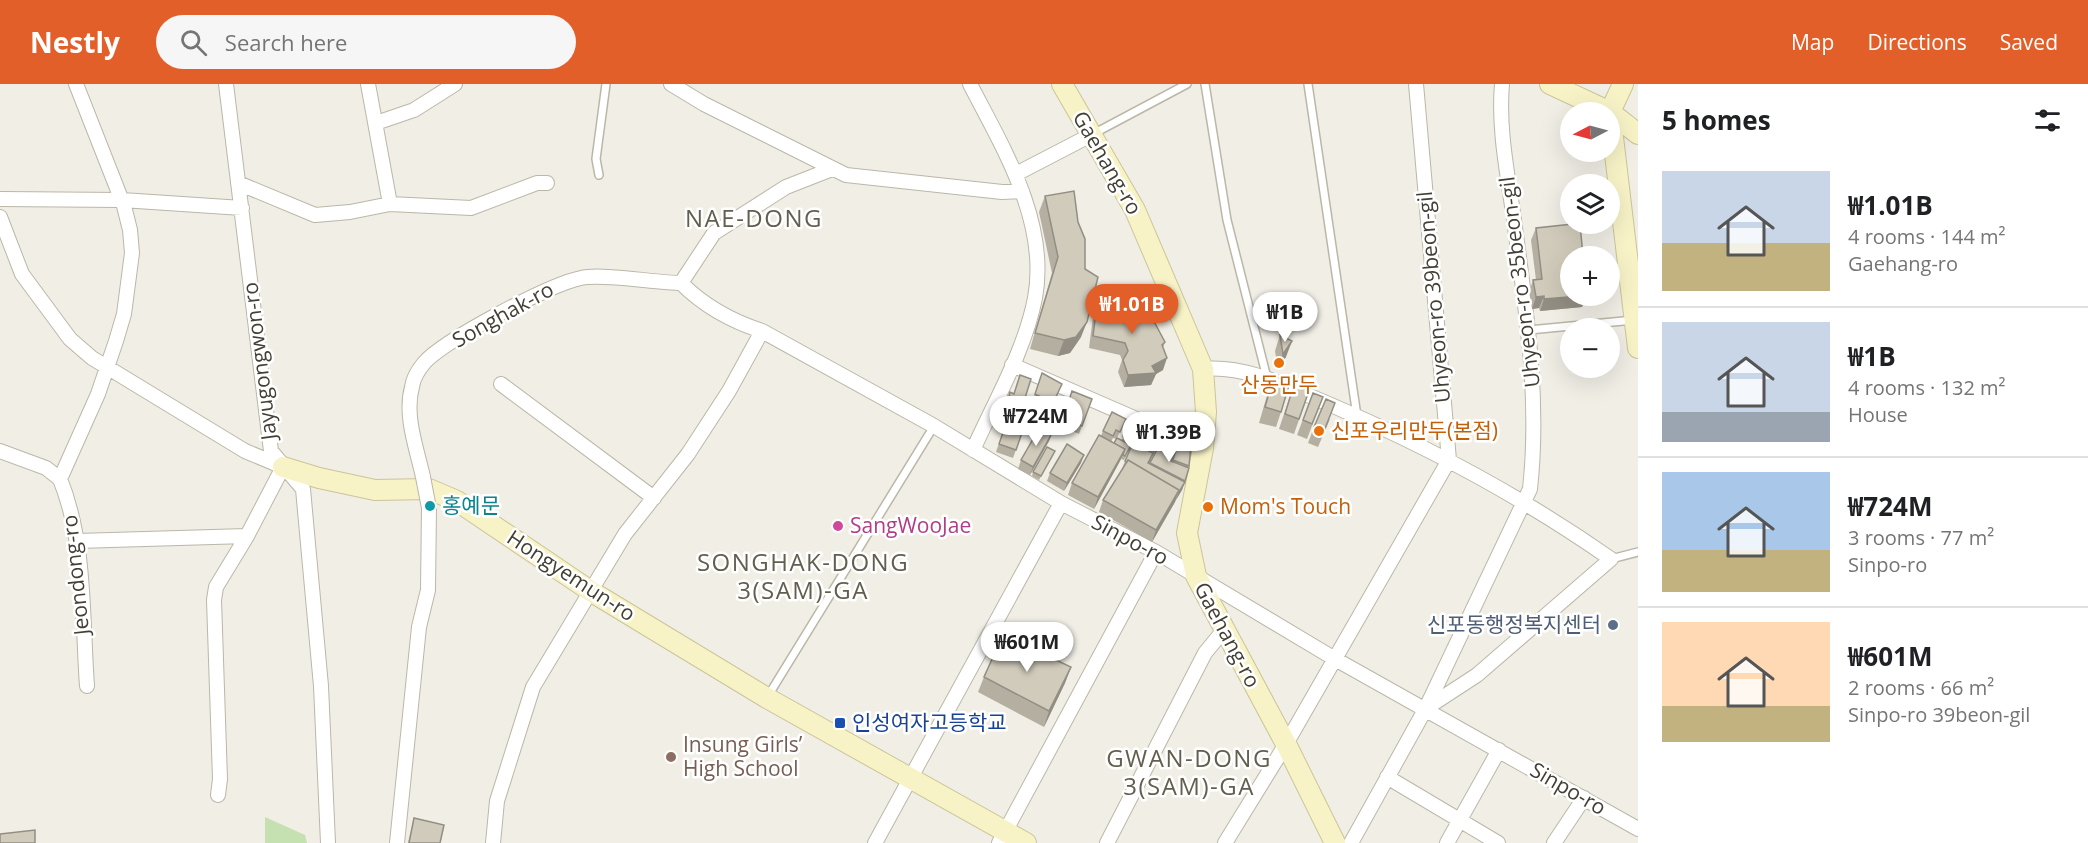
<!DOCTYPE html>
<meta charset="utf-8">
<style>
:root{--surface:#fff;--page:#f6f6f6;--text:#202124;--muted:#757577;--line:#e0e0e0;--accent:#e35f29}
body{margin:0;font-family:"Open Sans","Noto Sans KR",sans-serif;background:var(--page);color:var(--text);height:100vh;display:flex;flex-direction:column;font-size:22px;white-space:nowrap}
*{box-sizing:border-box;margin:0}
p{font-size:20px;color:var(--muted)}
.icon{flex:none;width:33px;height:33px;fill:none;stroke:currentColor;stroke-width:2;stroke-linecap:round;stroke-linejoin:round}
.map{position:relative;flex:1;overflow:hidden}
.panel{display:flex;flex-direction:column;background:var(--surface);width:450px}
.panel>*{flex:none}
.needle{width:39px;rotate:264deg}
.controls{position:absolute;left:1560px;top:18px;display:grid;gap:12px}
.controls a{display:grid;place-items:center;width:60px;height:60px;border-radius:50%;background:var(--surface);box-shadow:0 6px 24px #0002;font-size:30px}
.price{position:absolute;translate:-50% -51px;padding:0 14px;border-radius:21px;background:#fff;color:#222;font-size:20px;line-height:39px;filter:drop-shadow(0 2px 3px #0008)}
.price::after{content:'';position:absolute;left:50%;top:36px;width:18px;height:14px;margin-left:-9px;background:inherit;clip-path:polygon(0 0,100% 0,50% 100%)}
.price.selected{background:var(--accent);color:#fff}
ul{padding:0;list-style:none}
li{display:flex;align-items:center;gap:18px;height:150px;padding:0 24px}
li+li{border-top:2px solid var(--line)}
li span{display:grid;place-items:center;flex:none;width:168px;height:120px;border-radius:0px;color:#555}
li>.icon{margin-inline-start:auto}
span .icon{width:72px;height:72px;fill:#fffc;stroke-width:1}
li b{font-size:26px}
h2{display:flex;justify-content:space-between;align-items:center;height:72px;padding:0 24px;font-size:26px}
header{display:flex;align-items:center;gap:36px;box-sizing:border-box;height:84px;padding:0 30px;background:var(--accent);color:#fff}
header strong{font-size:28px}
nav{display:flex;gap:33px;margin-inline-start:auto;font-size:21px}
.search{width:420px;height:54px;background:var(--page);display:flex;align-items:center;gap:15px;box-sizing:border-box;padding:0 21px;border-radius:33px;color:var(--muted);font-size:22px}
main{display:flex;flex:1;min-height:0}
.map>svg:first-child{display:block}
.green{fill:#c5e1b1}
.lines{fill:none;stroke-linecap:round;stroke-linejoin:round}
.lane-casing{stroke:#bbb7a8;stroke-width:10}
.street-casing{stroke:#bbb7a8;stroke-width:16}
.secondary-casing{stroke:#cbc598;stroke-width:22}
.lane{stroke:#fff;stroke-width:7}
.street{stroke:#fff;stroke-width:14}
.secondary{stroke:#f8f3c7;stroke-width:20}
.street-bridge-casing{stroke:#bbb7a8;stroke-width:16;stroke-linecap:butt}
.street-bridge{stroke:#fff;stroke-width:14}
.wall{fill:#b4afa1;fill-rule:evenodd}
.shaded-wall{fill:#928e83}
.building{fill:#d1cbbb;stroke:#928e83;stroke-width:1.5}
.food-dot{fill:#e8710a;stroke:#fff;stroke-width:2}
.culture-dot{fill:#0f9aa8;stroke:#fff;stroke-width:2}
.hotel-dot{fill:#d1479c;stroke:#fff;stroke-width:2}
.service-dot{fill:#5c6f8a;stroke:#fff;stroke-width:2}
.transit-dot{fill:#1a4fb4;stroke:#fff;stroke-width:2}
.education-dot{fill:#8d6e63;stroke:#fff;stroke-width:2}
.labels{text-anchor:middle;stroke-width:5;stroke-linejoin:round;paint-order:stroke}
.street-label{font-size:21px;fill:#423f35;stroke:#fff}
.food-label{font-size:21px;fill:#c56008;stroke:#fff;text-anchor:start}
.culture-label{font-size:21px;fill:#0d838f;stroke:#fff;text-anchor:start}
.hotel-label{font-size:21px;fill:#b23c85;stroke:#fff;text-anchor:start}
.service-label{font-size:21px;fill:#4e5e75;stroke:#fff;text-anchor:end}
.transit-label{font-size:21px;fill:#164399;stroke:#fff;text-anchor:start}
.education-label{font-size:21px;fill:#785e54;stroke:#fff;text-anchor:start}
.quarter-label{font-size:24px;letter-spacing:1.5px;fill:#635e4d;stroke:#fff}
</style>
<header>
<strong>Nestly</strong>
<div class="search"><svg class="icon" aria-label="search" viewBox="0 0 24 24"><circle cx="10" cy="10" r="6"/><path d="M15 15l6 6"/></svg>Search here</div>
<nav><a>Map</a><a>Directions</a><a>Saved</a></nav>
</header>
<main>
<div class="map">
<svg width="1638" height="759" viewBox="0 0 1638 759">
<rect width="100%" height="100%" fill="#f0eee5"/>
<path class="green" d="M265 733 305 751 307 759H265Z"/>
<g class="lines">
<defs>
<path id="lane" d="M1205 0 1227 136 1267 294
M1308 0 1357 332
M1093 50 1187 0
M599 91 596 75 606 0
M1529 246 1634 236
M1611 475 1638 468
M768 612 934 342"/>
<path id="street" d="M76 0 124 122 130 146 132 169 124 230 116 257 98 310 60 395C86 459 82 534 87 602
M226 0 271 367 303 405 321 602 328 759
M368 0 390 120
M671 0 704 20 846 91 1002 108 1022 107
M970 0C1003 64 1049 138 1035 214 1025 266 995 317 973 366
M376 39 414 26 455 0
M1016 90 1091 51
M238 99 315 131 350 128 390 120 471 124 537 99H547
M0 115 122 116 242 124
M0 133 22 190 70 255 92 274 245 367 281 382
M681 199 714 149 786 103 832 85
M1012 281 1203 364
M1203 285C1245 281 1286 302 1324 318 1425 361 1521 412 1611 475L1477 591 1428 623
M501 300 654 414
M0 367 46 384 60 395
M423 393C417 365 404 332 412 303 413 295 419 285 424 279 444 256 550 200 581 194 602 189 656 199 681 199 704 222 731 237 762 247L934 342 1061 419 1156 468 1335 575 1638 745
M77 457 247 452
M1387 693 1498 759
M218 711 220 695 214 516 216 503 247 452 283 383
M397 759 419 543 428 506 429 424
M493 759 497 717 533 603 625 450 688 370 729 307 762 247
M875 759 1061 419
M999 759 1156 468
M1107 759 1205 569 1223 547
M1225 759 1286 660 1449 376 1416 0
M1351 759 1426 624 1530 405C1540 314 1526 226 1514 136 1508 91 1498 46 1502 0
M1447 759 1499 666
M1554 759 1584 714"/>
<path id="secondary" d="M1062 0 1135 126 1203 285 1206 328 1203 364 1187 449 1196 492 1286 660 1335 759
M1550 0 1610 28 1638 50
M1623 0 1610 28 1638 264
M283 383 319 394 375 406 429 405 457 417 592 508 767 614 1026 759"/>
</defs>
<use href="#lane" class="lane-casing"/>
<use href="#street" class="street-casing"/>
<use href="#secondary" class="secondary-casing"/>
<use href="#lane" class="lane"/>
<use href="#street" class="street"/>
<use href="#secondary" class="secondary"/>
<defs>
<path id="street-bridge" d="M423 393 429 424"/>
</defs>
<use href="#street-bridge" class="street-bridge-casing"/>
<use href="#street-bridge" class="street-bridge"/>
</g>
<path class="wall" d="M1045 112 1081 253 1070 269 1058 272 1030 265 1052 189 1039 128Z
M1536 144 1570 212H1587L1582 223 1540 227 1539 224 1532 225 1529 208 1533 196H1536L1531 156Z
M1097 221 1165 258 1163 264V286L1156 290 1151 301 1124 303 1118 288 1122 276 1120 271 1089 264 1093 233Z
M1280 251 1286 273 1278 285 1275 267Z
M1042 289 1062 300 1051 326 1054 338 1053 342 1029 338 1032 325H1037L1038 321 1032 318Z
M1274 292 1281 328 1276 343 1259 339 1268 308Z
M1294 300 1309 307 1294 350 1279 345Z
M1072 307 1092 315 1079 350 1065 344 1067 339 1062 337Z
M1010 308 1025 314 1028 319 1020 342 1024 343 1013 374 996 368 1006 339 1002 337 1000 345 996 344 1003 321 1008 323 1009 321 1006 320Z
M1313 309 1323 313 1307 355 1297 351Z
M1126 335 1117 354 1122 356 1123 352 1138 345 1124 376 1121 375 1094 425 1068 411 1072 399 1101 352 1103 347ZM1113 354 1116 355 1114 359 1111 358Z
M1330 335 1318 363 1308 359 1314 343Z
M1143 339 1163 349 1149 379 1163 353 1171 377H1172L1179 356 1189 382 1182 406 1176 416 1152 458 1099 428 1103 416 1123 385H1122L1125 377Z
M1052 349 1049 357 1030 391 1018 385 1021 376Z
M1053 371 1039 396 1032 392 1033 388Z
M1081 379 1064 407 1047 397 1050 389Z
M1071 583 1065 599 1044 643 978 608 984 593Z
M414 734 440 759H408Z"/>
<path class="shaded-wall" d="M1544 212 1539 224 1532 225 1536 213Z
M1580 212H1587L1582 223 1540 227 1544 215Z
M1087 238 1081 253 1070 269 1058 272 1064 256Z
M1292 257 1286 273 1278 285 1283 270Z
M1167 274 1163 286 1156 290 1151 301 1124 303 1128 291 1152 282Z
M1052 349 1049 357 1030 391 1033 383Z
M1163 349 1160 357 1145 387 1148 379Z
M1125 365 1120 377 1094 425 1098 413Z
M1084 371 1081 379 1064 407 1067 399Z
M1185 398 1182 406 1176 416 1179 408Z
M1179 406 1175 418 1152 458 1156 446Z
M1071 583 1065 599 1044 643 1049 627Z"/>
<path class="building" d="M1074 107 1078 138 1085 155V185L1098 193 1087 238 1076 253 1064 256 1035 249 1058 173 1045 112Z
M1573 140H1580L1583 172H1570V212H1580L1544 215V212L1536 213 1533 196 1542 195 1536 144Z
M1104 216 1128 222 1143 217 1165 258 1162 261 1167 274 1152 282 1156 289 1128 291 1123 276 1128 267 1125 259 1093 252 1097 221Z
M1280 251 1292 257 1283 270Z
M1042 289 1062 300 1053 319 1040 316 1041 313 1035 310Z
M1020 291 1031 295 1025 314 1028 319 1022 335 1005 329 1002 337 999 336 1003 321 1008 323 1012 313 1009 312 1010 308 1014 310Z
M1274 292 1290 298 1281 328 1265 323Z
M1294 300 1309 307 1299 335 1285 330Z
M1072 307 1092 315 1082 342 1068 336 1070 331 1065 329Z
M1313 309 1323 313 1312 340 1303 336Z
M1326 315 1335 319 1324 347 1314 343Z
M1032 325 1056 327 1054 338 1030 334Z
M1112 328 1126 335 1120 348 1116 346 1113 352 1103 347Z
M1007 337 1024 343 1016 366 999 360Z
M1130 337 1140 341 1132 357 1123 352Z
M1143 339 1163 349 1154 367 1135 356Z
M1040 343 1052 349 1033 383 1021 376Z
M1099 351 1125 365 1098 413 1072 399Z
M1163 353 1177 360 1174 367 1160 360Z
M1117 354 1131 361 1125 372 1123 371 1125 365 1114 359Z
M1179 356 1191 361 1189 382 1173 376Z
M1133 359 1153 369 1148 379 1185 398 1179 408V406L1128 376 1127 378 1125 377Z
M1067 360 1084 371 1067 399 1050 389Z
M1160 360 1175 367 1171 377 1189 384 1185 397 1150 379Z
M1047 363 1055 367 1041 392 1033 388Z
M1128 376 1179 406 1156 446 1103 416Z
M1003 551 1071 583 1049 627 984 593Z
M414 734 444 741 440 759H409Z
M35 746V759H0V750Z"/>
<g class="food-dot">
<circle cx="1279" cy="279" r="6"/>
<circle cx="1319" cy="347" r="6"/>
<circle cx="1208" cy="423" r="6"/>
</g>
<circle class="culture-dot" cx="430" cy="422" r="6"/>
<circle class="hotel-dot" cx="838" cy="442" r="6"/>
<circle class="service-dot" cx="1613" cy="541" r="6"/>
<rect class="transit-dot" x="834" y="633" width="12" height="12" rx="3"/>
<circle class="education-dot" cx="671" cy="673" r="6"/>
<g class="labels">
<g class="street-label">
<text transform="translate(1107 79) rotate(60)" y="7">Gaehang-ro</text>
<text transform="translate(1520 198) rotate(-97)" y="7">Uhyeon-ro 35beon-gil</text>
<text transform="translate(1434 213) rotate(-95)" y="7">Uhyeon-ro 39beon-gil</text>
<text transform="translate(503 231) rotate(-29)" y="7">Songhak-ro</text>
<text transform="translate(260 277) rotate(-97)" y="7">Jayugongwon-ro</text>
<text transform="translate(1130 456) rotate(28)" y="7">Sinpo-ro</text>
<text transform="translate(76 491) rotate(-96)" y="7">Jeondong-ro</text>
<text transform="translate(571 492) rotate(33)" y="7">Hongyemun-ro</text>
<text transform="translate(1227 551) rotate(62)" y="7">Gaehang-ro</text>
<text transform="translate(1568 705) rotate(30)" y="7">Sinpo-ro</text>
</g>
<g class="food-label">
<text x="1279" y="308" text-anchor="middle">산동만두</text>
<text x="1331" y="354">신포우리만두(본점)</text>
<text x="1220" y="430">Mom's Touch</text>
</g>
<g class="culture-label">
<text x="442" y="429">홍예문</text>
</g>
<g class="hotel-label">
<text x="850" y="449">SangWooJae</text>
</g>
<g class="service-label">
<text x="1601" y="548">신포동행정복지센터</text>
</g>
<g class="transit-label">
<text x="852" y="646">인성여자고등학교</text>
</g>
<g class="education-label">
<text x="683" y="668">Insung Girls’<tspan x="683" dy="24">High School</tspan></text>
</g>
<g class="quarter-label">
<text x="754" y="143">NAE-DONG</text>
<text x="803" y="487">SONGHAK-DONG<tspan x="803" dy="28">3(SAM)-GA</tspan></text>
<text x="1189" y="683">GWAN-DONG<tspan x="1189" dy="28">3(SAM)-GA</tspan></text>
</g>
</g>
</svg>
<div class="controls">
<a><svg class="needle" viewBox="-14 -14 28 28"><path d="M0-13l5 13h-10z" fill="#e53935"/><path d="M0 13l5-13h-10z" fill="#757577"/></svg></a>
<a><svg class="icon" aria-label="layers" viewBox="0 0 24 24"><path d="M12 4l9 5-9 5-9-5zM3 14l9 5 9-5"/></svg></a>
<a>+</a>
<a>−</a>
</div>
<b class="price selected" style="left:1132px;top:251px">₩1.01B</b>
<b class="price" style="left:1285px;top:259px">₩1B</b>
<b class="price" style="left:1036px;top:363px">₩724M</b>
<b class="price" style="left:1169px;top:379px">₩1.39B</b>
<b class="price" style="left:1027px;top:589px">₩601M</b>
</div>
<section class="panel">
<h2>5 homes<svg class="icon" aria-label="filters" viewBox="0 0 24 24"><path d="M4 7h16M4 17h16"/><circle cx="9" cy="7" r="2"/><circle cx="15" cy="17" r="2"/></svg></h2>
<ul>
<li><span style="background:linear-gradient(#c9d6e8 60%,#c2b280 0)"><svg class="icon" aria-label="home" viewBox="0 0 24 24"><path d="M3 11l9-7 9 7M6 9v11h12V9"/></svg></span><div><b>₩1.01B</b><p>4 rooms · 144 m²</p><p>Gaehang-ro</p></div></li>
<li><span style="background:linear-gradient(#c9d6e8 75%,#9aa5b1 0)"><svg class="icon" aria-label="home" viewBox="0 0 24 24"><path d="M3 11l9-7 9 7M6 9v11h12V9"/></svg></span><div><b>₩1B</b><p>4 rooms · 132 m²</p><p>House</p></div></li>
<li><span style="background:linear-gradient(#a9c7e8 65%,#c2b280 0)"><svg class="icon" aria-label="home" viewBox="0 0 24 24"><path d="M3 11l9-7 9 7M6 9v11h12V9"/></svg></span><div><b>₩724M</b><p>3 rooms · 77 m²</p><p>Sinpo-ro</p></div></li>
<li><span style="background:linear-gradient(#ffd9b3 70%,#c2b280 0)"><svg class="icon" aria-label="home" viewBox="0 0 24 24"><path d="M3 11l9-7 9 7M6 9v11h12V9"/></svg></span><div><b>₩601M</b><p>2 rooms · 66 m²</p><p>Sinpo-ro 39beon-gil</p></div></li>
</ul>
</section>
</main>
